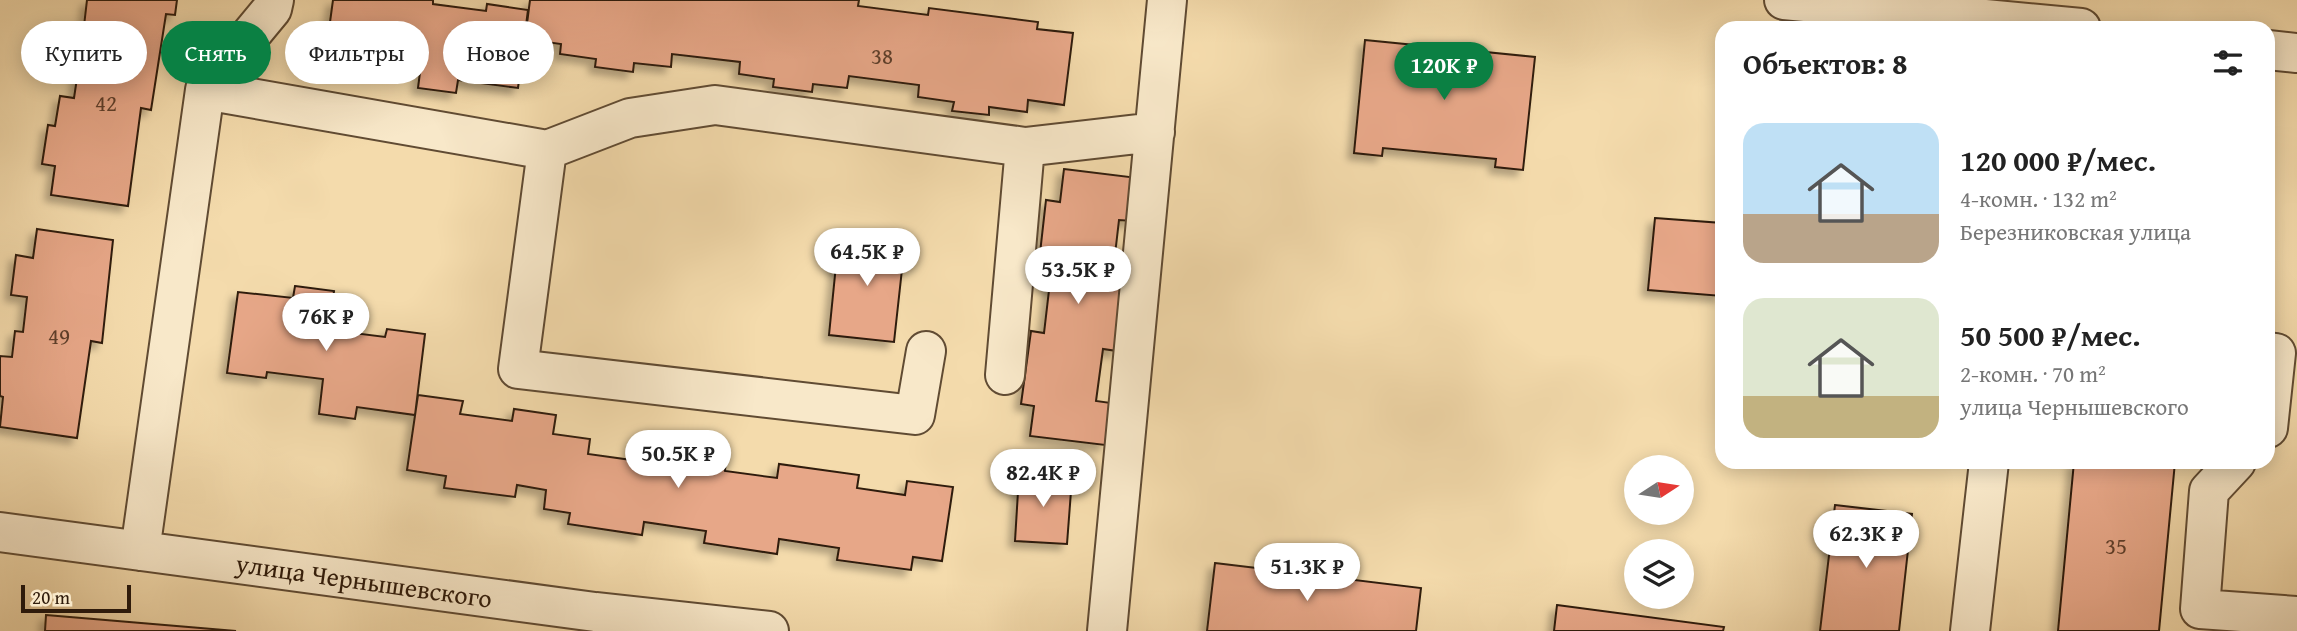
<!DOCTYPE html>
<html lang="ru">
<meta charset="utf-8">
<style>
:root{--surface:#fff;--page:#f6f6f6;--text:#222;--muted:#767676;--accent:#0b8043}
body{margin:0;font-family:"Gentium Book Plus",serif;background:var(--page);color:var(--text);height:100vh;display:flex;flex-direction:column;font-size:26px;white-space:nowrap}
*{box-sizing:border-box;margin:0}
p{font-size:23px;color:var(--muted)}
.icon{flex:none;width:38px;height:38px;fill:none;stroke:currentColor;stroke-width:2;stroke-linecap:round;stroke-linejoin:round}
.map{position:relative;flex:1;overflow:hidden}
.panel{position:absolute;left:1715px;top:21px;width:560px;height:448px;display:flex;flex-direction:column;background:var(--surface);border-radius:21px;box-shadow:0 4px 18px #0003}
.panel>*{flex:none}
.banner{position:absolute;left:21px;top:21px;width:665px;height:63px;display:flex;gap:14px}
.needle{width:46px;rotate:78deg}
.buttons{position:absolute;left:1624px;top:455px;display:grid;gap:14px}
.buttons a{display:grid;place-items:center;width:70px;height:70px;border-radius:50%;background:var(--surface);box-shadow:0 4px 18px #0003;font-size:35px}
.scale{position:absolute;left:21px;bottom:18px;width:110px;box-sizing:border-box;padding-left:7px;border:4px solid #2f1b0b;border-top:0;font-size:19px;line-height:24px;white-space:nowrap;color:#2f1b0b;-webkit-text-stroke:5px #f8e8c9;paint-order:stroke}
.price{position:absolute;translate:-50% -60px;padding:0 16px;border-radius:24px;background:#fff;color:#222;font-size:23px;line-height:46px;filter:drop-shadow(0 2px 4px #0008)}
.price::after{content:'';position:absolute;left:50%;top:42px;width:21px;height:16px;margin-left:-10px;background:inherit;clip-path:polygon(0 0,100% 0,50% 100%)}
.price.on{background:var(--accent);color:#fff}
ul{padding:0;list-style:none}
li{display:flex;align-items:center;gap:21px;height:175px;padding:0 28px}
li span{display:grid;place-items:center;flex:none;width:196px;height:140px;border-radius:21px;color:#555}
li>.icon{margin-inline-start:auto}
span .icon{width:84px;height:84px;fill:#fffc;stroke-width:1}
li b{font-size:30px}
h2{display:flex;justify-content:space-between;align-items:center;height:84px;padding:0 28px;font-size:30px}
.chip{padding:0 24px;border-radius:32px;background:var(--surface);box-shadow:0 4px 18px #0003;font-size:24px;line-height:63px}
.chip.on{background:var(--accent);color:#fff}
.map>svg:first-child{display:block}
.building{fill:#e7a788;stroke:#2f1b0b;stroke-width:2;filter:url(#shadow)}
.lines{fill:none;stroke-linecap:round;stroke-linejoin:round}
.minor-casing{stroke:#604b33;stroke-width:42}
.minor{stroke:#f8e8c9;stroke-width:38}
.labels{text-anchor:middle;stroke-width:6;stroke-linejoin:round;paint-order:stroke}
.number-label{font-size:23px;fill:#5d3e2a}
.street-label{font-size:26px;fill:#2f1b0b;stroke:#f8e8c9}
</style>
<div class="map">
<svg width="2297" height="631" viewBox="0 0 2297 631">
<defs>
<filter id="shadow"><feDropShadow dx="-6" dy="6" stdDeviation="3.5" flood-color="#0004"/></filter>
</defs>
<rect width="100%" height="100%" fill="#f4dbac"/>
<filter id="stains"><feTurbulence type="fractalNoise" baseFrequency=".00286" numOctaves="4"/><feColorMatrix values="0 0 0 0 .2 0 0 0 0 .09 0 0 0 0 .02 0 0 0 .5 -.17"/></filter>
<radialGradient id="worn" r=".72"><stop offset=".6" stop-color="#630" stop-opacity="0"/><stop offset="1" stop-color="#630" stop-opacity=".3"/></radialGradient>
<path class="building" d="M87 0H177L175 15 166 14 151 110 141 108 128 206 51 195 55 166 42 164 48 125 55 126 60 96 74 98 79 65 70 64 75 25 84 26Z
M333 0H433V4L486 11 487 4 528 10 518 88 458 80 456 93 418 88 423 49 367 42 366 49 327 44Z
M530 0H859L858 6 928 15 929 8 1038 22 1037 29 1073 33 1064 105 1028 100 1027 112 989 107V115L952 111 954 102 918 97 919 85 849 76 847 88 813 84 812 92 773 87 774 79 739 74 740 62 672 54 671 67 634 63 633 72 595 67 596 59 560 54 561 44 525 39Z
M1365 40 1535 57 1523 170 1495 167 1496 159 1383 148 1382 156 1354 153Z
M1064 169 1138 178 1133 221 1119 220 1113 272 1126 273 1117 351 1103 349 1096 401 1111 403 1105 445 1030 436 1034 406 1021 404 1031 331 1044 333 1051 273 1038 271 1046 200 1060 202Z
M1655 218 1722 223V296L1648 290Z
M37 229 113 240 102 343 91 341 77 438 0 427 3 397 0 396V356L12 357 15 331 23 332 27 297 11 295 16 255 33 258Z
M839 235 905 242 894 342 829 335Z
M295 286 334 291 329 330 385 337 387 329 425 334 415 415 357 407 355 419 319 414 323 379 267 372 266 378 227 373 238 292 293 298Z
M418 395 463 401 460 414 512 421 514 409 556 415 553 434 590 439 588 454 639 461 641 446 726 458 725 471 777 478 779 464 859 475 857 488 905 495 907 481 953 487 942 561 913 557 911 570 837 560 839 548 779 539 777 554 704 543 706 531 644 522 642 535 568 524 570 513 544 509 546 490 517 485 515 497 444 488 446 476 407 470Z
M2074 462H2175L2159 631H2058Z
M1019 475 1072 478 1067 544 1015 541Z
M1835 505 1912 514 1899 631H1820Z
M1215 563 1421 588 1416 631H1207Z
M1557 605 1724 627 1723 631H1554Z
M46 615 236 631H45Z"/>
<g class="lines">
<defs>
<path id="minor" d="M1784 0 2081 28
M2268 50 2297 53
M205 90 272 9 274 0
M1025 147 1155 132
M547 150 630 118 715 105 1025 147 1005 375
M2268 352 2276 353 2268 428
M2236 462 2209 491 2200 609 2297 616
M0 532 595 612 769 631
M140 551 205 90 547 150 518 369 915 415 926 351
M1107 631 1167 0
M1970 631 1989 462"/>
</defs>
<use href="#minor" class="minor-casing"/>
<use href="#minor" class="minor"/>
</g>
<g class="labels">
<g class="number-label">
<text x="882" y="64">38</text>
<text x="106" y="111">42</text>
<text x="59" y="344">49</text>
<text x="2116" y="554">35</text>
</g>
<g class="street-label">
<text transform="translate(364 581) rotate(8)" y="9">улица Чернышевского</text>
</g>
</g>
<rect width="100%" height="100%" filter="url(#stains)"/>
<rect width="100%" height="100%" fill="url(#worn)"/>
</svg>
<div class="buttons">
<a><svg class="needle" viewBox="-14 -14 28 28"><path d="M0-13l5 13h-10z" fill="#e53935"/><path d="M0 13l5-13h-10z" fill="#767676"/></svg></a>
<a><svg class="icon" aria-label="layers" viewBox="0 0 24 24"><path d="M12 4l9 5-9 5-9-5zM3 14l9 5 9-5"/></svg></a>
</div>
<div class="scale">20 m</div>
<b class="price on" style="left:1444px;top:102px">120K ₽</b>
<b class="price" style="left:867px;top:288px">64.5K ₽</b>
<b class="price" style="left:1078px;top:306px">53.5K ₽</b>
<b class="price" style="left:326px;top:353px">76K ₽</b>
<b class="price" style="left:678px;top:490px">50.5K ₽</b>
<b class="price" style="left:1043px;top:509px">82.4K ₽</b>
<b class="price" style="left:1866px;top:570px">62.3K ₽</b>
<b class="price" style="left:1307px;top:603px">51.3K ₽</b>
<div class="banner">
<a class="chip">Купить</a>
<a class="chip on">Снять</a>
<a class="chip">Фильтры</a>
<a class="chip">Новое</a>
</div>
<section class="panel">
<h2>Объектов: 8<svg class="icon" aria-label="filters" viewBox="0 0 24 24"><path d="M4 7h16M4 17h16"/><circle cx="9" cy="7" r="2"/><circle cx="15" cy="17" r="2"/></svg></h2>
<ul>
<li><span style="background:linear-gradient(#bfe0f5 65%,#b9a48a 0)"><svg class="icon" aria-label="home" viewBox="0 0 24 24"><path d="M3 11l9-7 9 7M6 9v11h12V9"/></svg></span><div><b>120 000 ₽/мес.</b><p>4-комн. · 132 m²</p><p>Березниковская улица</p></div></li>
<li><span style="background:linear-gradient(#dfe7d0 70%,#c2b280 0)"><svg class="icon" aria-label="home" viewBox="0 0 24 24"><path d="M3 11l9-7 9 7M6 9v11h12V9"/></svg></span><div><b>50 500 ₽/мес.</b><p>2-комн. · 70 m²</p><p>улица Чернышевского</p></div></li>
</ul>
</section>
</div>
